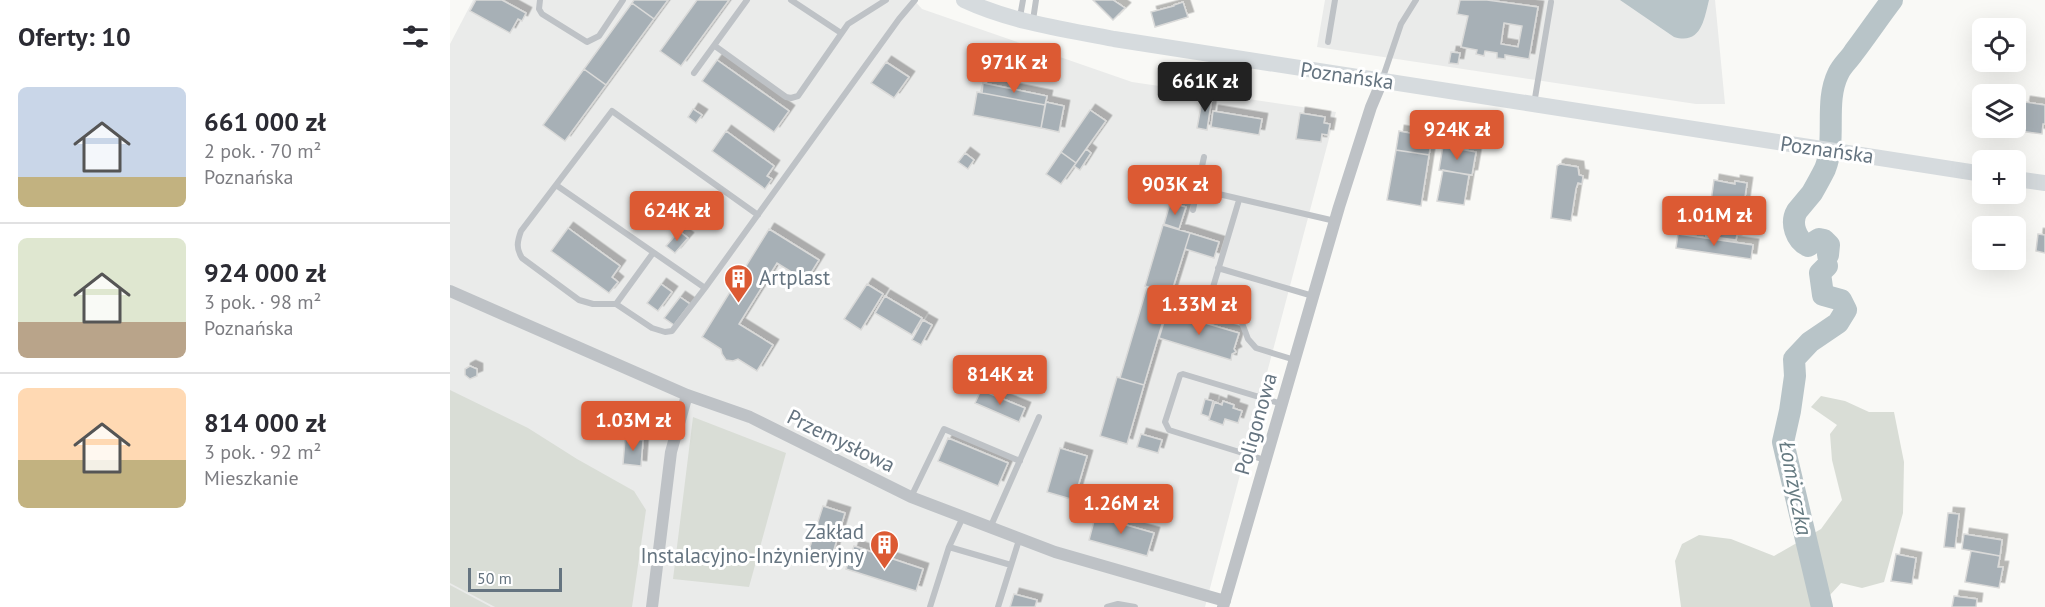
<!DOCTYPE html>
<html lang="pl">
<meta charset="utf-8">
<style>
:root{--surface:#fff;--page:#f7f7f7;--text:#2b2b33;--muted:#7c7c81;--line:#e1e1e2;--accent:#dc5a33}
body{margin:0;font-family:"PT Sans",sans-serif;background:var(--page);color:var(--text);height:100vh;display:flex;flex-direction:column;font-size:22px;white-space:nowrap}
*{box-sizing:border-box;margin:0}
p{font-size:20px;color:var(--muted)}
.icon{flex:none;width:33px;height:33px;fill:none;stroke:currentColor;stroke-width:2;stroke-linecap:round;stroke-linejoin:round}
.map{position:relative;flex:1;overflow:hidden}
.drawer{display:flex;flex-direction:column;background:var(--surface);width:450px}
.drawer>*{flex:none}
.buttons{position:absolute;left:1522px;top:18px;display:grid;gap:12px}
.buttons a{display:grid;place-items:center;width:54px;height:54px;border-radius:9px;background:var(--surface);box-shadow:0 6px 24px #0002;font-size:30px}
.scale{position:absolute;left:18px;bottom:15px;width:94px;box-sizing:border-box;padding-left:6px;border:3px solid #657480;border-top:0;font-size:16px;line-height:21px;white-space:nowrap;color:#657480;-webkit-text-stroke:4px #fff;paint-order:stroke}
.price{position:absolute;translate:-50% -51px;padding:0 14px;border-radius:6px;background:var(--accent);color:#fff;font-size:20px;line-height:39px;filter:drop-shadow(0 2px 3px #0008)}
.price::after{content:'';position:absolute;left:50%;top:36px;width:18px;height:14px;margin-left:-9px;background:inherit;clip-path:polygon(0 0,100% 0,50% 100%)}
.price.active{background:#222;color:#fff}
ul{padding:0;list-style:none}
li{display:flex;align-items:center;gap:18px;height:150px;padding:0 18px}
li+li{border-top:2px solid var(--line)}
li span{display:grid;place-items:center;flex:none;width:168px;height:120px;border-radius:9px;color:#555}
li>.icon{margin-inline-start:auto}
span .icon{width:72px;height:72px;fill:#fffc;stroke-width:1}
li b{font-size:26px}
h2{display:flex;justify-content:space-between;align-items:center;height:72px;padding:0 18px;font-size:26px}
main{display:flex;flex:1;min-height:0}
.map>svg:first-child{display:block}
.built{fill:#eaebea}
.green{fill:#d9ddd6}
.water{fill:#b8c4c8}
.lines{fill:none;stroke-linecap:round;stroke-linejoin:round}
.river{stroke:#b8c4c8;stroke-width:22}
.building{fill:#a7b0b6;stroke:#dadad9;stroke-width:1.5;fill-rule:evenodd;filter:url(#shadow)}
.service{stroke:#bec2c6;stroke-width:6}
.minor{stroke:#bec2c6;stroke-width:12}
.secondary{stroke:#d6dbde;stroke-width:16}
.labels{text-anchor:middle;stroke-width:6;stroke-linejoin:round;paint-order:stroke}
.street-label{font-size:21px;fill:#657480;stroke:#fff}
.poi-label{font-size:21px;fill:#657480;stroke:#fff;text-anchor:start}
.water-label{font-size:22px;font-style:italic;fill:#657a81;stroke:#fff}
</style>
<main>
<section class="drawer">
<h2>Oferty: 10<svg class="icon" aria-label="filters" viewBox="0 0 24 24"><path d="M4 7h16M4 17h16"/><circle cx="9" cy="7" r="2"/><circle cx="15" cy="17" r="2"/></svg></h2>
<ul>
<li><span style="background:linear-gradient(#c9d6e8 75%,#c2b280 0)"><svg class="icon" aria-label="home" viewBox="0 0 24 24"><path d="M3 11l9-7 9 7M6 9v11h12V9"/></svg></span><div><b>661 000 zł</b><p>2 pok. · 70 m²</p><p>Poznańska</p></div></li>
<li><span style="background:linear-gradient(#dfe7d0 70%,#b9a48a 0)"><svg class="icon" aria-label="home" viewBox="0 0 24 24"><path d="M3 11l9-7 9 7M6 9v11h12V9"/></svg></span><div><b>924 000 zł</b><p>3 pok. · 98 m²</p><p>Poznańska</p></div></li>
<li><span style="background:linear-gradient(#ffd9b3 60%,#c2b280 0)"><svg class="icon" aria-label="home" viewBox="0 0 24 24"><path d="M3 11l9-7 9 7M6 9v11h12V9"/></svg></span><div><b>814 000 zł</b><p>3 pok. · 92 m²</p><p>Mieszkanie</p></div></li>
</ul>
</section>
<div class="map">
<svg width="1595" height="607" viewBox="0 0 1595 607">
<defs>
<filter id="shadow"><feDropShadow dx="5.5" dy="-5.5" stdDeviation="0" flood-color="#0004"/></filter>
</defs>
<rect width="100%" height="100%" fill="#f9f9f6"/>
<path class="built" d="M23 0H464L472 9 682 82 886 112 755 607H0V44Z
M875 0H1265L1275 104H1246L867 47Z"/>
<path class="green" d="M0 390 78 428 127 459 184 491 196 510 182 607H45L0 583Z
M1371 396 1395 401 1419 412H1444L1454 462 1453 513 1434 582 1412 588 1391 583 1380 595 1382 607H1231L1225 561 1232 544 1249 535 1281 539 1324 556 1371 529 1392 500 1382 460 1380 434 1387 425 1361 407Z
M243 417 336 453 299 587 223 579Z
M0 585 41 607H0Z"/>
<path class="water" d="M1170 0H1259C1254 20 1251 45 1224 37Z"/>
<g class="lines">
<path class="river" d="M1378 255 1379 245 1374 240 1369 239 1358 246C1346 240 1340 223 1347 211 1352 205 1357 199 1362 193 1366 186 1371 177 1375 169 1387 139 1374 103 1388 74 1392 65 1399 60 1404 52 1417 35 1429 17 1442 0
M1372 607 1333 442 1340 411 1345 376 1344 359 1360 342 1388 323 1396 310 1391 300 1373 295 1370 273 1377 266"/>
</g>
<path class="building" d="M26 0H52L76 13 72 21 68 19 60 33 20 11Z
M184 0H218L204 19 182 3Z
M247 0H279L231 66 210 51Z
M643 0H663L675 8 663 20Z
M1010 0H1037L1088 7 1079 59 1055 55V59L1047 58V53L1035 51 1034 56 1026 54 1027 50 1011 47 1018 16 1007 14ZM1054 23 1072 26 1068 47 1051 44Z
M733 2 738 17 705 27 701 12 724 6V5Z
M182 3 204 19 156 85 134 69Z
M1566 50H1569L1567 68 1560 67V68L1536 63V62H1566Z
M1001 52 1010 53 1008 64 999 63Z
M267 60 339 111 324 132 252 81Z
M436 62 459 77 444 98 421 83Z
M134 69 156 85 115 141 93 125Z
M533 83 597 96 595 105 532 93Z
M527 92 595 105 591 128 523 115Z
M753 95 762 97 757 130 747 128Z
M596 102 614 106 609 132 591 128Z
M1575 102 1595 105V124H1593L1592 134 1570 131Z
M243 109 252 115 246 123 238 117Z
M640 110 656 121 626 163 611 152Z
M763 111 812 119 809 135 761 127Z
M850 113 875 117 874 123 880 124 878 135 872 134 871 142 846 139Z
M276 131 324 166 317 176 322 179 315 189 262 151Z
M949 131 982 137 979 155 946 150Z
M993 146 1026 152 1022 175 989 170Z
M636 149 641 153 630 170 624 166Z
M946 150 979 155 971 206 937 200Z
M611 152 626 163 611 184 596 174Z
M515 153 524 160 518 169 508 162Z
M1110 164 1128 167 1129 175 1133 176 1132 184 1128 183 1126 189 1121 221 1101 218 1107 166Z
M993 170 1019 175 1014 205 987 201Z
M1264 180 1285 184V181L1297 183 1292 218H1290L1288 228H1291L1288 229 1286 240 1256 236 1258 225 1255 224H1258L1259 201H1261Z
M720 203 736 207 729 229 714 224Z
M713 225 740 233 721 294 695 286Z
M118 228 170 266 162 277 168 282 159 293 101 251Z
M319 229 369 260 356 281 327 263 289 324 323 345 307 371 288 359 283 361 276 360 272 354 271 349 252 337Z
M229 231 238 238 225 253 216 246Z
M740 233 769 242 764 258 735 249Z
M1228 234 1303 245 1301 259 1226 248Z
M1588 234 1595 235V253L1586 251Z
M211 284 222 292 208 311 197 303Z
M417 284 433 294 411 330 394 319Z
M697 287 721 294 694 385 670 378Z
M435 296 472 318 462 335 425 313Z
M230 297 240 304 224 325 214 318Z
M717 312 789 333 784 349 786 352 782 354 781 360 709 338Z
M473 320 482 325 471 345 462 340Z
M20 366 27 369V376L20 379 15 375V369Z
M667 377 694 385 677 444 650 436Z
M531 390 575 408 569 422 525 403Z
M755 399 763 401 759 417 751 414Z
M773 401 784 405 783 408 792 411 788 423 775 419 773 425 759 420 765 402 772 405Z
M691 434 712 440 708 453 687 447Z
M498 438 558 463 548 486 488 461Z
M175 439 193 440 191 466 173 464Z
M610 448 637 456 624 500 597 492Z
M373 506 395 513 380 563 357 556Z
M659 513 671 517 669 523 704 533 697 556 639 540 645 517 657 520Z
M1498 513 1509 514 1505 548 1494 547Z
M1514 534 1552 540 1550 556 1512 549Z
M404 546 473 569 466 591 396 569Z
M1521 551 1550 556 1548 567H1553L1549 588 1515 582Z
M1446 554 1466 558 1462 584 1441 581Z
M564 594 587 600 585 607H560Z
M1504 596 1527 599 1526 607H1502Z"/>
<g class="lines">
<path class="service" d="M90 0 89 9 92 14 137 42 149 36 173 0
M341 0 391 33
M570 17 573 0
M583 20 586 0
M878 42 885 0
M265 46 336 97 341 98 348 96 398 24 436 0
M244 73 297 0
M932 80 951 24 966 0
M1084 104 1101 2
M754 157 747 189 885 221
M106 185 255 288
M789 200 758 304 786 316 792 323 798 339 806 348 845 360
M743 210 747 189
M308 215 162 111 71 231C67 242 66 248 72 258L129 300 143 304H166L202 328 215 332 222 331 255 288 449 19 465 0
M768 268 863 296
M166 304 203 253
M815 460 719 430 715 422 730 375 733 374 832 404
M461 497 494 429 570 461
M540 528 589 417
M499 547 561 565
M480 607 499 547 513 517
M548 607 569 540
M657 607 668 604 685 607"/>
<path class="minor" d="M0 291 237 395 300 417 461 497 605 552 775 601
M202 607 221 452 237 395
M773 607 889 207 921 107 932 81"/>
<path class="secondary" d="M514 0C561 22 613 29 664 39L1533 174
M1566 179 1595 183"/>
</g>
<defs>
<symbol id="building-pin" viewBox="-11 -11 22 30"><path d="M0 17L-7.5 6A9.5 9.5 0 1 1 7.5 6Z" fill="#dc5a33" stroke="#fff"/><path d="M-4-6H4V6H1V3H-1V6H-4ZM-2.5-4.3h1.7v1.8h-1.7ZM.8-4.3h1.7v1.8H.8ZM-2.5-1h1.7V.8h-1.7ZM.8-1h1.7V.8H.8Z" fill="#fff"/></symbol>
</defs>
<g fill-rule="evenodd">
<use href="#building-pin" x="272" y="262" width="33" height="45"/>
<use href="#building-pin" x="418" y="528" width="33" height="45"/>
</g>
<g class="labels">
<g class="street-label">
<text transform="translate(897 76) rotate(8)" y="7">Poznańska</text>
<text transform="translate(1377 150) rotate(8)" y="7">Poznańska</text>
<text transform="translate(806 424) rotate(-74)" y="7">Poligonowa</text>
<text transform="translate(391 441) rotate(26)" y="7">Przemysłowa</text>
</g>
<g class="poi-label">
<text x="309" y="285">Artplast</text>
<text x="414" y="539" text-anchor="end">Zakład<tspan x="414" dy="24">Instalacyjno-Inżynieryjny</tspan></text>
</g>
<g class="water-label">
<text transform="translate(1346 488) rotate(79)" y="8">Łomżyczka</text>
</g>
</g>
</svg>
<div class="buttons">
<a><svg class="icon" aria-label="locate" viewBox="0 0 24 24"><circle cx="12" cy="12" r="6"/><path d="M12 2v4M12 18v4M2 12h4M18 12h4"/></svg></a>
<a><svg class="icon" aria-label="layers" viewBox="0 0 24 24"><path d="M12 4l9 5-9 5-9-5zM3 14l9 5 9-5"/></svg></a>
<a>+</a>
<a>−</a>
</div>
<div class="scale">50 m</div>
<b class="price" style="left:564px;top:94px">971K zł</b>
<b class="price active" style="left:755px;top:113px">661K zł</b>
<b class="price" style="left:1007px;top:161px">924K zł</b>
<b class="price" style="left:725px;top:216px">903K zł</b>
<b class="price" style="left:227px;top:242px">624K zł</b>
<b class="price" style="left:1264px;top:247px">1.01M zł</b>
<b class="price" style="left:749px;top:336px">1.33M zł</b>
<b class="price" style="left:550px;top:406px">814K zł</b>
<b class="price" style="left:183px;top:452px">1.03M zł</b>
<b class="price" style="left:671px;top:535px">1.26M zł</b>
</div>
</main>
